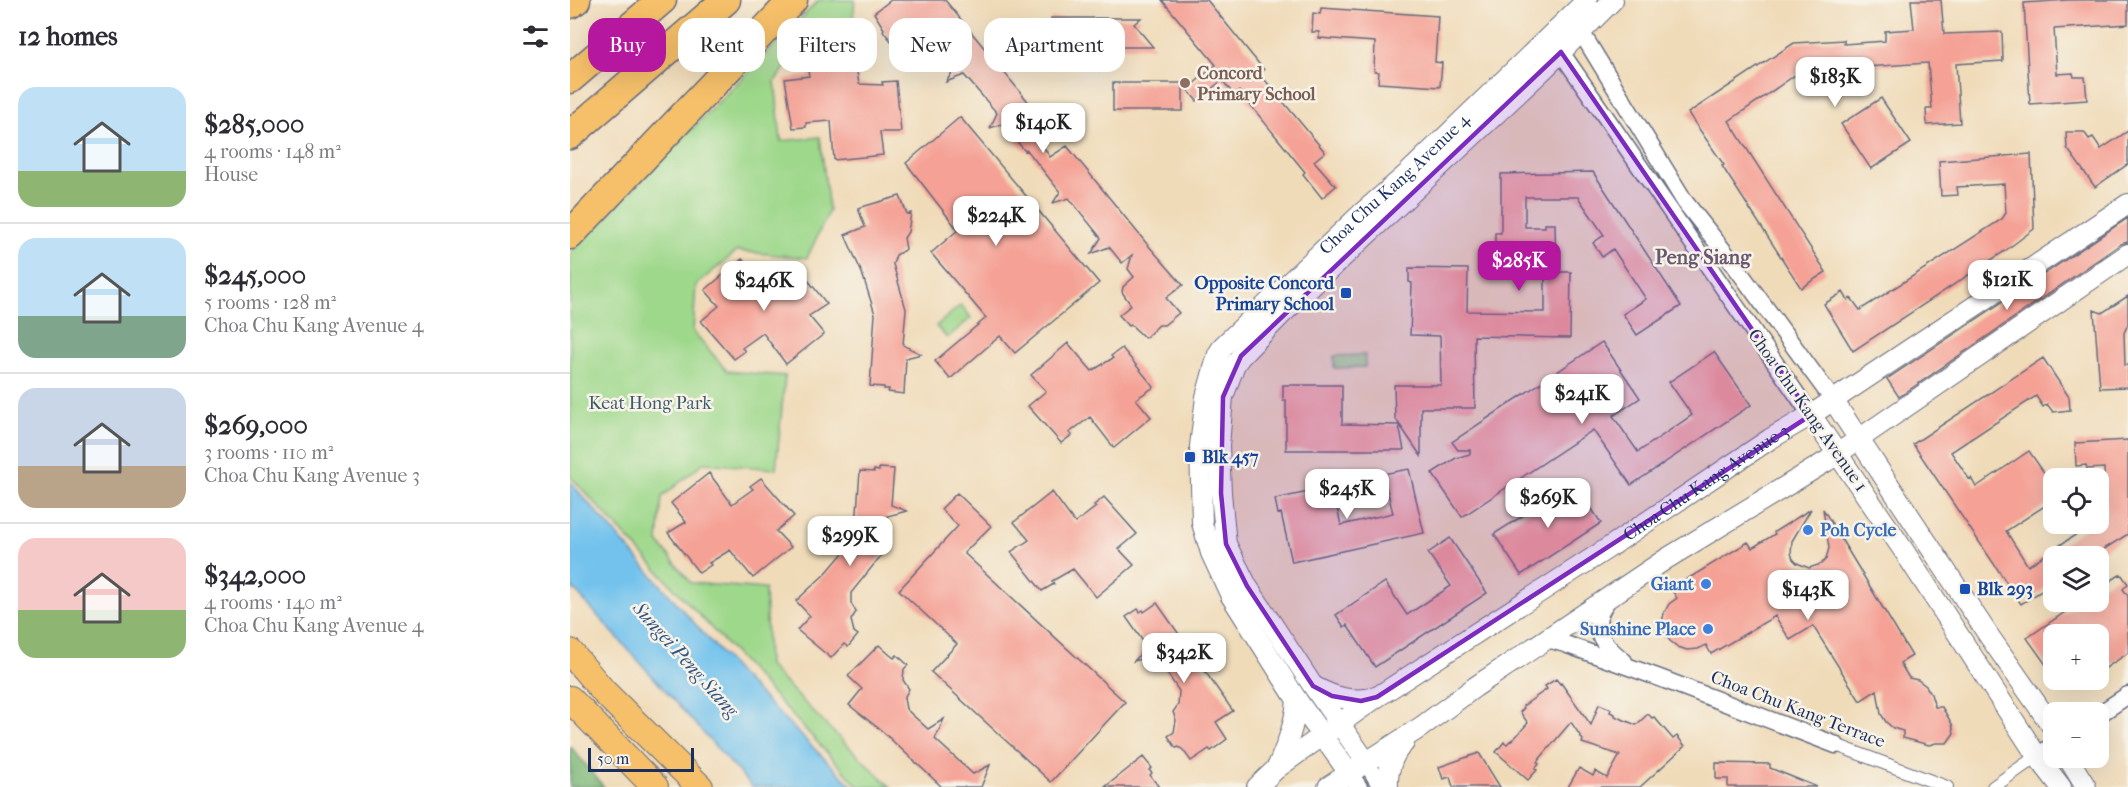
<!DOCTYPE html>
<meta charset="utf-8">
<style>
:root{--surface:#fff;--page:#f2f2f3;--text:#2b2b33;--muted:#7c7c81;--line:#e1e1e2;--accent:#b5179e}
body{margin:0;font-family:"IM FELL French Canon",serif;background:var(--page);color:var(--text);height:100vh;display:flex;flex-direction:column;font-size:22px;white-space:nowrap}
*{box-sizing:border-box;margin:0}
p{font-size:20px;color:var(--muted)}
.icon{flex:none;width:33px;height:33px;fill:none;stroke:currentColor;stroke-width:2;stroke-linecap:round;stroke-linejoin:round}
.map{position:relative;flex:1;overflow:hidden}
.details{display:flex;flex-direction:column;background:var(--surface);width:570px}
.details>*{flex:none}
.guide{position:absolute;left:18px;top:18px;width:570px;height:54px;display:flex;gap:12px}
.fabs{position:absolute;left:1473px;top:468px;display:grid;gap:12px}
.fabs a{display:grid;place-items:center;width:66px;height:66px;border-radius:12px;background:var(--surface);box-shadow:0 6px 24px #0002;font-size:30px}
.scale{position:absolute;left:18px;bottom:15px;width:106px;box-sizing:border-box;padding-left:6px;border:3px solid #1b2f5e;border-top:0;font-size:16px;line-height:21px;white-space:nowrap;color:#1b2f5e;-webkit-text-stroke:4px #f7f3e8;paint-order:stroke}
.price{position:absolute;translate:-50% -51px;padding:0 14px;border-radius:12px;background:#fff;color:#222;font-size:20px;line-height:39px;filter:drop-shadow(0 2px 3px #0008)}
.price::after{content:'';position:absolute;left:50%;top:36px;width:18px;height:14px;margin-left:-9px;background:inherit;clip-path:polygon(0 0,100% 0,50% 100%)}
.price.active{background:var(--accent);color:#fff}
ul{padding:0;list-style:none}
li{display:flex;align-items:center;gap:18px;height:150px;padding:0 18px}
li+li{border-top:2px solid var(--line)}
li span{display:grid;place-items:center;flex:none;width:168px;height:120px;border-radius:18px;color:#555}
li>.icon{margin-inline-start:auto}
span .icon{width:72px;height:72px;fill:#fffc;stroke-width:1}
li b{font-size:26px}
h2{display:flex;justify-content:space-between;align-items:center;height:72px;padding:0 18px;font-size:26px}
.pill{padding:0 21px;border-radius:18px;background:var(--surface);box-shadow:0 6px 24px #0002;font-size:21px;line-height:54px}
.pill.active{background:var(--accent);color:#fff}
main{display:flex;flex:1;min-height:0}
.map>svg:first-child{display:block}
.green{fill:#9ed88b;stroke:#5c8474;stroke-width:1.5}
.forest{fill:#7eb877;stroke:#4c746a;stroke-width:1.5}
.water{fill:#72c2ed;stroke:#4678a6;stroke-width:1.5}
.building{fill:#f5a195}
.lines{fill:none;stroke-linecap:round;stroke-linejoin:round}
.pedestrian-casing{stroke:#666b7e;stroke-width:14}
.minor-casing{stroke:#666b7e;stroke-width:19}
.tertiary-casing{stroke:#666b7e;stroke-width:22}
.primary-casing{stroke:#666b7e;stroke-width:28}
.motorway-casing{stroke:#666b7e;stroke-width:31}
.pedestrian{stroke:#fff;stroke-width:12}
.minor{stroke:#fff;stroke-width:16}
.tertiary{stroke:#fff;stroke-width:20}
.primary{stroke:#f6c06b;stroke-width:26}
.motorway{stroke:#f6c06b;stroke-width:28}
.marked{fill:#7b2cbf;fill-opacity:0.2;stroke:#7b2cbf;stroke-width:4.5;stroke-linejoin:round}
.education-dot{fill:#8d6e63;stroke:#f7f3e8;stroke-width:2}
.transit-dot{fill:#1a4fb4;stroke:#f7f3e8;stroke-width:2}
.shop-dot{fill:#3f7fe0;stroke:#f7f3e8;stroke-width:2}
.labels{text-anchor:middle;stroke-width:5;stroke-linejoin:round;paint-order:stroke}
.education-label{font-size:18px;font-weight:bold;fill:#785e54;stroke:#f7f3e8;text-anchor:start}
.street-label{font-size:18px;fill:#1b2f5e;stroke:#f7f3e8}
.transit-label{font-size:18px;font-weight:bold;fill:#164399;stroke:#f7f3e8;text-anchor:start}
.park-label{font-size:18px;fill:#3c5969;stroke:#f7f3e8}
.shop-label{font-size:18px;font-weight:bold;fill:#366cbe;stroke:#f7f3e8;text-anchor:end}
.neighbourhood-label{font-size:20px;font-weight:bold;fill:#675771;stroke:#f7f3e8}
.water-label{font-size:20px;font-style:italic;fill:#315482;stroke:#f7f3e8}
</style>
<main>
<section class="details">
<h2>12 homes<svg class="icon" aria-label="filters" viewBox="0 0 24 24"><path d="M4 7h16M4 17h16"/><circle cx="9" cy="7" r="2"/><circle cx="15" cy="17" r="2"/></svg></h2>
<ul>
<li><span style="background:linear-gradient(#bfe0f5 70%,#8fb573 0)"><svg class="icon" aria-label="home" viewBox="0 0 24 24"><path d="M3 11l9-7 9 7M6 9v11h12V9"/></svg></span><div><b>$285,000</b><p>4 rooms · 148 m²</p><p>House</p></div></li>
<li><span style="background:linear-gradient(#bfe0f5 65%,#7fa58c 0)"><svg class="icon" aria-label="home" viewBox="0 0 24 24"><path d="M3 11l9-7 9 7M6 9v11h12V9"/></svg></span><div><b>$245,000</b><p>5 rooms · 128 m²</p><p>Choa Chu Kang Avenue 4</p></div></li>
<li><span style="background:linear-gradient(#c9d6e8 65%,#b9a48a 0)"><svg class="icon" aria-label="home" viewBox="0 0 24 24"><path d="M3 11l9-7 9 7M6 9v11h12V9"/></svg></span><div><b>$269,000</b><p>3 rooms · 110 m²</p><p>Choa Chu Kang Avenue 3</p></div></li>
<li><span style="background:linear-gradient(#f6c9c9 60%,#8fb573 0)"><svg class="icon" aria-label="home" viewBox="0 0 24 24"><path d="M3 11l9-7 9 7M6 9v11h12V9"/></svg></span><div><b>$342,000</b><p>4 rooms · 140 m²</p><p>Choa Chu Kang Avenue 4</p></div></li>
</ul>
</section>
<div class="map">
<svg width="1558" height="787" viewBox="0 0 1558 787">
<rect width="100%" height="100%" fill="#f7f3e8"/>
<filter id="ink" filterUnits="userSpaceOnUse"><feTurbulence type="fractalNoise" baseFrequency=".0167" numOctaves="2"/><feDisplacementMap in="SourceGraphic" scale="12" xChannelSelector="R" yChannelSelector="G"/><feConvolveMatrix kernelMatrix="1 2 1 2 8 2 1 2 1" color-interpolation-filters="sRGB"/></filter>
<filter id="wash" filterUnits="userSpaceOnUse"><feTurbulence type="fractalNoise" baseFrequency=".008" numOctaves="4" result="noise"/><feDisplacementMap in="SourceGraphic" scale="24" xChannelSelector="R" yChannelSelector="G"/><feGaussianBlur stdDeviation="1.35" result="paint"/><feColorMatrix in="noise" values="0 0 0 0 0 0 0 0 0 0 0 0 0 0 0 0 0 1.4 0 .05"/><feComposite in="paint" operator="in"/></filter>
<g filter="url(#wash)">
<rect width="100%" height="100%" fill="#f0dbb9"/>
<path class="green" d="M249 0H285L283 18 291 38 232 46 205 81 211 141 250 137 259 211 237 258 167 251 126 285 123 331 157 371 215 376 206 469 133 463 92 497 88 542 121 583 195 589 198 665 257 726 321 787H289L0 476V253Z
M391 305 401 318 377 338 366 326Z
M795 355V367L764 368V356Z"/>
<path class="forest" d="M0 747H1L34 787H0Z"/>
<path class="water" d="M0 482 171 676 283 787H182L0 585Z"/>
<g id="blocks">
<path class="building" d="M321 0H375L478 126 466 136 480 157 497 146 577 244 613 285 596 298 609 313 594 325H589L575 338 561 325 559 326 549 315 561 305 552 292 553 287 564 277 558 269 562 255 552 263 539 247 521 254 531 238 499 198 483 203 490 192 457 150 455 151 432 124 420 128 427 113 394 75 376 82 387 65 362 35 350 44H345L333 33 322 42 313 31 314 29 304 13Z
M592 0H637L694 70 690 74 755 152 744 161 766 186 752 198 733 174 735 172 669 91 664 95 652 80 627 101 617 89 646 65Z
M1341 0H1371L1374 34 1432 32 1433 61 1386 64 1390 123 1357 125 1356 109H1362L1358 63 1231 71 1159 121 1256 272 1231 288 1152 166 1154 165 1118 113 1224 43 1274 40V44L1315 41V31L1344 29Z
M1498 0H1558V24L1484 29 1487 74 1503 73 1504 77H1515L1517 100 1460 104 1454 3Z
M751 8 868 16 865 62 872 63 870 87 808 83 809 72 804 71 805 42 749 38V32H742L743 13 750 14Z
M481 18H571L564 24 583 47H481Z
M283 48 289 84 313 85 312 82 326 81 331 132H310L313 155 264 160 261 121 236 123V127L223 128 215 79 239 76 235 54Z
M543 83H613V111H543Z
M1311 98 1341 143 1301 169 1271 124Z
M390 117 529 283 445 353 430 336 380 379 365 361 416 318 361 253 388 230 336 163Z
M1558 131V164L1525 187 1497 148 1496 132H1514L1519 139 1523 137 1531 149Z
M1461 154 1464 229 1435 251 1283 351 1254 304 1273 292 1278 300 1281 298 1290 310 1432 219 1436 213 1434 184 1387 187 1388 195 1371 196 1369 161Z
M1023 172 1111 306 1067 335 1053 314 1076 299 1043 249 1032 257 1023 243 1034 235 1008 197H955V227H975V224H985L986 272H1001L1000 338 904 336 905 408H851V456L825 418 824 385H871L870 336 840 335 842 283 839 282V268L898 269 897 311 975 312V254L925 253V233H931V174Z
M330 196 337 214 341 213 338 232 334 238 336 249 326 255 323 264 336 309 333 345 351 354 336 358 334 394 318 392 319 389H314V387L300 386 305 314 292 273 275 235 295 227 288 208Z
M1558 218V242L1551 244 1329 397 1317 379Z
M172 259 194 288 217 275 215 272 226 265 257 304 239 316 254 334 216 364 193 333 172 348 175 351 164 359 131 321 149 306 135 290Z
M1558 296V324L1554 333 1555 365H1558V387L1530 388 1524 310 1532 313Z
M1032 342 1070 398 1043 416 1068 452 1122 415 1099 382 1144 352 1181 405 1061 485 1023 430 892 517 862 473 886 458 900 454V450H888L882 442Z
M498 343 522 371 543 358 541 356 552 348 584 387 566 399 581 417 544 448 520 417 499 433 502 435 491 443 458 406 476 391 461 375Z
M1473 358 1499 397 1500 410 1483 412 1477 404 1473 407 1466 396 1381 452 1399 479 1401 478 1406 487 1459 451 1484 487V500L1436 531 1458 566 1522 524H1528V519L1534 516 1536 509 1534 468 1517 469 1516 465 1506 466 1505 443 1558 440V534L1523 556H1484V583L1451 604 1343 444Z
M713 385H772V424L829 425 834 450H716V400H713Z
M309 468 324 469 321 505 337 511 317 516 314 552 281 593V603L286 612 281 620 284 632 288 635 278 647 274 644 261 658 227 630 240 616 226 601 256 573 285 539 290 471 304 472V470L309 471Z
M839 469 854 533 722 562 711 513 708 514 705 499 762 487 771 525 823 513 813 474Z
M139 473 162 504 183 489 180 486 191 478 224 516 206 531 221 547 183 578 160 550 139 563 141 565 129 573 98 533 116 522 101 503Z
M1005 483 1031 523 951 575 924 534Z
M482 492 505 523 526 507 524 505 534 497 567 534 549 549 564 565 526 597 503 569 482 581 484 584 472 591 441 552 459 540 444 522Z
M387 493 421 526 394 553 555 702 481 782 361 672 387 644 329 590 388 526 371 509Z
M1241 509 1222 541 1221 553 1223 559 1227 563 1239 568 1251 564 1256 559 1259 548 1253 509 1342 656 1330 663 1339 678 1348 680 1356 686 1361 694 1365 707H1372L1382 724 1384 733 1377 743H1366L1359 745 1333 738V731L1323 728 1316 722 1311 714 1307 690 1290 701 1243 626 1220 640 1205 616 1141 654 1136 645 1128 649 1117 650 1108 647 1100 641 1094 633 1092 623 1094 613 1099 604 1107 598 1101 589 1178 542 1182 548 1205 534 1204 532Z
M880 538 917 593 805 667 777 625 774 627 766 615 815 582 837 615 881 586 858 553Z
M1551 574 1558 584 1553 589 1558 596V653L1528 673V634H1484V676L1457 638 1510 602H1528V589Z
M587 603 663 711 646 722 657 739 641 751 639 749 621 761 613 750 609 747 606 748 598 736 604 732 606 720 603 712 608 705 609 691 585 655 564 661 577 647 556 617 568 609 570 612 573 610 574 612Z
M309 645 320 655 324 658 327 655 338 665 334 669 333 680 339 689 334 698 336 709 358 729 374 719 365 739 403 774 420 765 411 787H372L312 731 279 705 292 689 278 676Z
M986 679 990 684 991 683 1021 725 1029 704 1041 709 1040 712 1045 714V716L1066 725 1078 714 1082 718 1084 717 1103 739 1107 736 1115 746 1070 787H998L1009 768 1023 776 1025 771 1037 778 1050 755 1012 743 1013 740 1001 722 967 762 969 764 965 769 967 770 958 780 926 752 934 742 937 744 941 740 942 741 958 723 950 712 954 708 953 706 977 689 975 686Z
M909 753 930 787H883L880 777 873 779 869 767Z
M573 757 582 768 579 770 582 773 580 775 589 787H535Z
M1146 763 1200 764V768L1247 787H1158V779H1146Z"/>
</g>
</g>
<g filter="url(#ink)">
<use href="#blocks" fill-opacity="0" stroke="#666b7e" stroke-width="1.5"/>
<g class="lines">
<defs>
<path id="pedestrian" d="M1266 745 1377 787
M1423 787 1467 756"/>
<path id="minor" d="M1005 22 1115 202 1160 259 1263 400
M984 42 1241 415
M1039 598C1018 626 1029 642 1054 661
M978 639 995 644 1087 677 1266 745
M1528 715 1558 695
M1467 756 1484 745
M797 763 811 787
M779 773 789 787"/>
<g id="tertiary">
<path d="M1263 400 1419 636 1484 729"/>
<path d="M1241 415 1334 551 1467 756 1491 787"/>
<path d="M745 687C765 698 784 703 806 697"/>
<path d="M1498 758 1516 787"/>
<path d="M797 763 743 686 677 586 656 544 651 493 649 446 653 397 665 364 671 356 710 316 974 69 1043 0"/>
<path d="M707 768C717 745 725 724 727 700"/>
<path id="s1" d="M779 773 727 700 661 596 641 553 632 523 630 446 636 397 648 354 653 346 793 212 838 173 1017 0"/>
<path id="s2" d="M687 787 707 768 807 697 1035 550 1200 439 1241 415 1558 204"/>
<path d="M758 787 851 727 905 687 1096 559 1257 461 1558 254"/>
<path d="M818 787C817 772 822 754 834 743"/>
</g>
<path id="primary" d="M0 652 34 692 130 787
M0 699 85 787"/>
<path id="motorway" d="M0 4 6 0
M0 79 92 0
M0 135 156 0
M0 235 223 0"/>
</defs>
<use href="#pedestrian" class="pedestrian-casing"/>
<use href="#minor" class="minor-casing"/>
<use href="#tertiary" class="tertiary-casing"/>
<use href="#primary" class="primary-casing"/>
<use href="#motorway" class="motorway-casing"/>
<use href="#pedestrian" class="pedestrian"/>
<use href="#minor" class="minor"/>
<use href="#tertiary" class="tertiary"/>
<use href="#primary" class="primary"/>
<use href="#motorway" class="motorway"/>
</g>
</g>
<path class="marked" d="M991 52 1241 415 807 697 791 701 762 696 743 686 677 586 656 544 651 493 653 397 671 356Z"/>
<circle class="education-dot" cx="615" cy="83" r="6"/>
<g class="transit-dot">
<rect x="770" y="287" width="12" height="12" rx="3"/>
<rect x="614" y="451" width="12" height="12" rx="3"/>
<rect x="1389" y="583" width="12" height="12" rx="3"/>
</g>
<g class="shop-dot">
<circle cx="1238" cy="530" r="6"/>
<circle cx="1136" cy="584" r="6"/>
<circle cx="1138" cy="629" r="6"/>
</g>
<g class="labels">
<g class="education-label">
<text x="627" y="79">Concord<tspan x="627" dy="21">Primary School</tspan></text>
</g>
<g class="street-label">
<text dy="6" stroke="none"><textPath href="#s1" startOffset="708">Choa Chu Kang Avenue 4</textPath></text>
<text transform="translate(1238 410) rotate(55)" y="6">Choa Chu Kang Avenue 1</text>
<text dy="6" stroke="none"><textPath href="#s2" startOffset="543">Choa Chu Kang Avenue 3</textPath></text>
<text transform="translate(1228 709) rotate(21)" y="6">Choa Chu Kang Terrace</text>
</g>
<g class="transit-label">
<text x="764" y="289" text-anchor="end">Opposite Concord<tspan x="764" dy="21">Primary School</tspan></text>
<text x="632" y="463">Blk 457</text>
<text x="1407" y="595">Blk 293</text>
</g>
<g class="park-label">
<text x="80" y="409">Keat Hong Park</text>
</g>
<g class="shop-label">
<text x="1250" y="536" text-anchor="start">Poh Cycle</text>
<text x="1124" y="590">Giant</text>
<text x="1126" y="635">Sunshine Place</text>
</g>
<g class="neighbourhood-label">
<text x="1133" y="264">Peng Siang</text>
</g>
<g class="water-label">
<text transform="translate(116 659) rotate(48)" y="7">Sungei Peng Siang</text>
</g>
</g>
</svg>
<div class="fabs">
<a><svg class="icon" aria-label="locate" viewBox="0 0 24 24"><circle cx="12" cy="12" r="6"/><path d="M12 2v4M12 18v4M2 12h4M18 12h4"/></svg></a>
<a><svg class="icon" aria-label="layers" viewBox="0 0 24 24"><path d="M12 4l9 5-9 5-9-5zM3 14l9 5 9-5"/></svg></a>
<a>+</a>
<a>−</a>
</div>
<div class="scale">50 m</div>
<b class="price" style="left:1265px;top:108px">$183K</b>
<b class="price" style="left:473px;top:154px">$140K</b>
<b class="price" style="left:426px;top:247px">$224K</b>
<b class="price active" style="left:949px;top:292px">$285K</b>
<b class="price" style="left:1437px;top:311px">$121K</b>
<b class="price" style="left:194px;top:312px">$246K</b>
<b class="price" style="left:1012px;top:425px">$241K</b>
<b class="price" style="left:777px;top:520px">$245K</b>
<b class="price" style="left:978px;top:529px">$269K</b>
<b class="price" style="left:280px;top:567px">$299K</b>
<b class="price" style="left:1238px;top:621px">$143K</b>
<b class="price" style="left:614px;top:684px">$342K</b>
<div class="guide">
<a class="pill active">Buy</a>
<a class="pill">Rent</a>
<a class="pill">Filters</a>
<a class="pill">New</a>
<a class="pill">Apartment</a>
</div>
</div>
</main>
